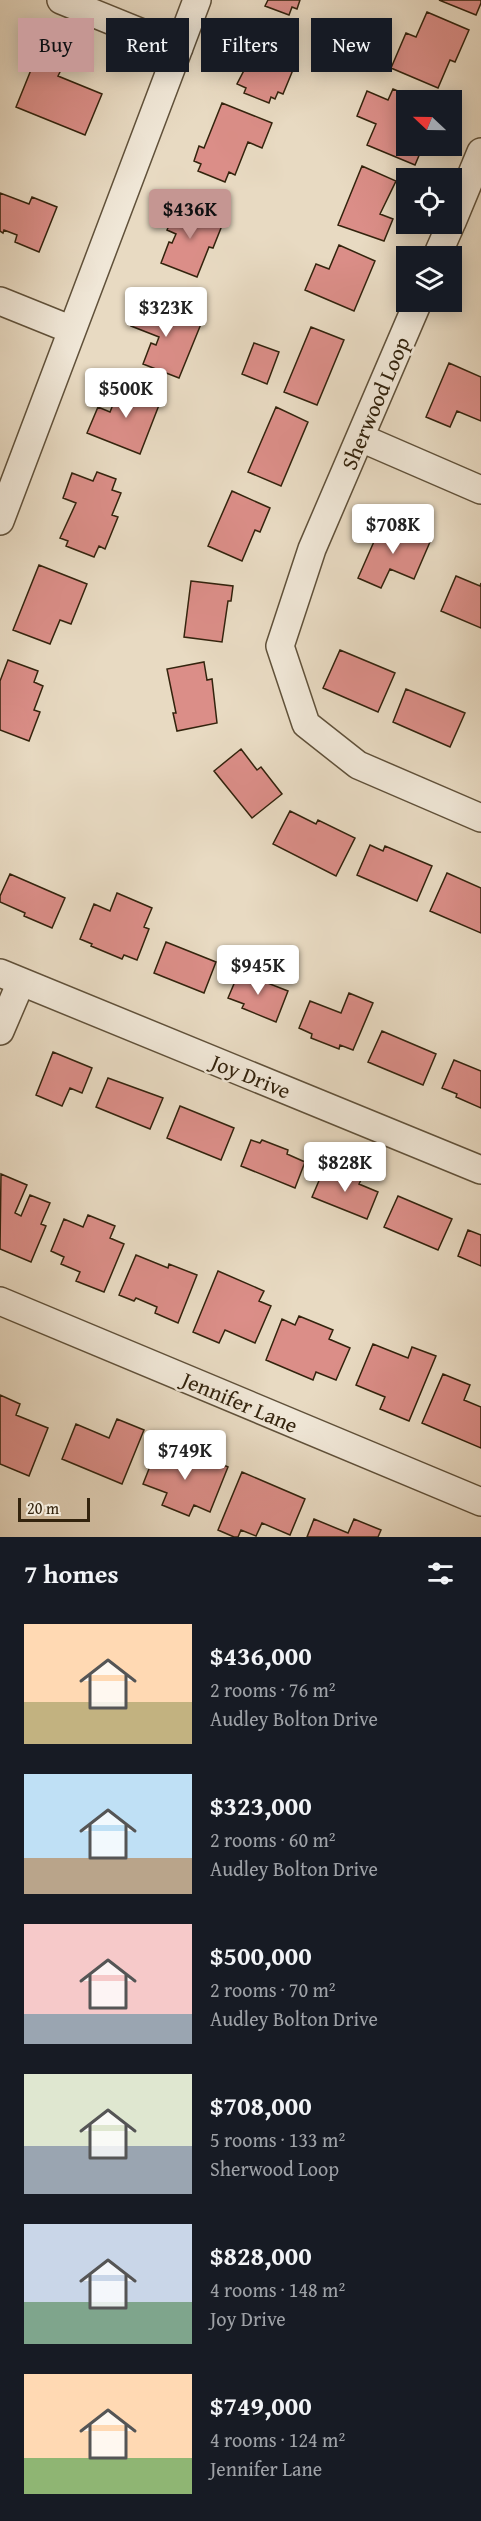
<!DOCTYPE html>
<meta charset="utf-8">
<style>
:root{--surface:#171b24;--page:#20242c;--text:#f1f3f6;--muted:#9ea1a6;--accent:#c59692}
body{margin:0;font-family:"Gentium Book Plus",serif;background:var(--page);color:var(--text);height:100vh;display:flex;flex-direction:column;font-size:22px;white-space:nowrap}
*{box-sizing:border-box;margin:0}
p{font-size:20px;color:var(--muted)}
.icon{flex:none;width:33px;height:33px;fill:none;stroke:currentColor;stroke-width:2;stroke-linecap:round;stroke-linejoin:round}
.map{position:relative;height:1537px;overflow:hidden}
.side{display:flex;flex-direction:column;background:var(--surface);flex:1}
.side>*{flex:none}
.guide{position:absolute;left:18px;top:18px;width:446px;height:54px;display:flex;gap:12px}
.needle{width:39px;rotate:292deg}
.buttons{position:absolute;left:396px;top:90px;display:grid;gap:12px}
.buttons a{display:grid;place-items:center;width:66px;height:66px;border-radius:0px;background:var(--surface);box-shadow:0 3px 15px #0003;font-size:30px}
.scale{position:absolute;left:18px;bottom:15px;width:72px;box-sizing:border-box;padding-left:6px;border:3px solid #33230d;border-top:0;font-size:16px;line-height:21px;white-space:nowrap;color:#33230d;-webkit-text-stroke:4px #f0e7d7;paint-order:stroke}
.price{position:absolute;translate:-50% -51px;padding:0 14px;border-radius:6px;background:#fff;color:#222;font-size:20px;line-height:39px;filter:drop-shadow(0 2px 3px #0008)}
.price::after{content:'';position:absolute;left:50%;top:36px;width:18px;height:14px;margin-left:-9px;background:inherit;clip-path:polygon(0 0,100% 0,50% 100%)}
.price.active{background:var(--accent);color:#111}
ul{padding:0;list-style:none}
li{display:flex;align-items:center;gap:18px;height:150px;padding:0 24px}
li span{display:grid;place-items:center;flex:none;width:168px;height:120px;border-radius:0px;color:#555}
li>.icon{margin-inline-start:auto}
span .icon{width:72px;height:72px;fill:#fffc;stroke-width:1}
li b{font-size:26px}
h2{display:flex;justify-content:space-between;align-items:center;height:72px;padding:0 24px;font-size:26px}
.tag{padding:0 21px;border-radius:0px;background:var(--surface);box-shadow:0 3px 15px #0003;font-size:21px;line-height:54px}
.tag.active{background:var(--accent);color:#111}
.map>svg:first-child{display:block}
.building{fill:#db8e88;stroke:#33230d;stroke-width:1.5}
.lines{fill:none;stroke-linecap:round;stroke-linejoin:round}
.street-casing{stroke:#60513a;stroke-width:30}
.street{stroke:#f0e7d7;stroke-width:27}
.labels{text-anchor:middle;stroke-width:5;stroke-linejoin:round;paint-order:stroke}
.street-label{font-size:22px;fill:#33230d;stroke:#f0e7d7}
</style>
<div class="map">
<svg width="481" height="1537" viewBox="0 0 481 1537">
<rect width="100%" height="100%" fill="#e8dac2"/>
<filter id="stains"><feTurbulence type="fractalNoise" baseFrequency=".00333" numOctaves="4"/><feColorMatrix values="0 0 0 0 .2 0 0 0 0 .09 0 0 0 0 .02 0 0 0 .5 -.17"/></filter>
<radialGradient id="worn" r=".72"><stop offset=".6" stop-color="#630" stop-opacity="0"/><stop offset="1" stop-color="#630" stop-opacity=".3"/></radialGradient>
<path class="building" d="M268 0H300L297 9 292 7 289 15 265 6Z
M439 0H481V3L476 15Z
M427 12 469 30 455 62 450 60 438 88 391 68 406 33 416 37Z
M250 21 298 40 290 63 295 65 283 94 278 92 275 99 271 97 269 103 244 93 246 88 237 84 254 51 240 45Z
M35 60 61 70 58 76 102 94 85 135 16 107Z
M393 89 420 100H406V146H423L415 165 367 145 376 124 357 116 367 91 388 100Z
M222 103 272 123 262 148 248 142 235 175 229 172 225 182 198 171 201 164 194 161 199 146 204 148Z
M362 166 396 181 380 214 393 219 384 241 338 225Z
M0 193 29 204 32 197 57 207 39 252 15 242 17 235 4 230 3 233 0 231Z
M178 205 223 223 213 248 209 247 197 277 161 263 169 242 172 243 176 234 167 230Z
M339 245 375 261 354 311 305 290 316 264 329 269Z
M141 301 201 324 179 378 143 364 151 343 156 345 159 337 131 326Z
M311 327 344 340 317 405 284 392Z
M254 343 279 352 267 384 242 374Z
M449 363 481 377V421L457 411 450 427 426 417Z
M119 383 161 400 140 454 87 433 98 407 110 412 114 402 111 400Z
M276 407 308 422 281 486 248 472Z
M97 472 116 479 112 490 121 493 112 515 118 517 105 549 99 546 94 557 66 546 68 541 60 538 76 503 63 498 72 473 93 481Z
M232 491 270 508 260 532 255 530 242 561 208 546Z
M383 521 430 542 414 579 390 569 381 588 358 578Z
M39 565 87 584 71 624 60 620 50 644 13 630Z
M456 576 480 586 481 583V628L441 611Z
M191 581 233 586 231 601H228L222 642 184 637Z
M340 650 395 673 378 712 323 688Z
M8 660 38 671 34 682 43 686 34 710 40 712 29 741 0 730V681Z
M204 662 207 680 212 679 217 723 177 731 173 713H176L167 669Z
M406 689 465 713 450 747 393 722Z
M241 749 257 770 261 767 282 794 252 818 214 771Z
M290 811 316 824 318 820 355 838 336 876 273 844Z
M370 845 383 851 385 846 432 866 417 901 357 875Z
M447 873 481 888V933L430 911Z
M10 874 65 898 52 928 24 916 25 913 0 902V896Z
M117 893 152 908 144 927 149 929 137 960 124 955 122 959 91 946 92 944 80 939 94 904 110 911Z
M166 942 216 962 204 993 154 973Z
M239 972 288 991 276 1022 242 1008 244 1004 228 998Z
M349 993 373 1003 353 1050 340 1045 339 1049 311 1038 312 1034 299 1028 310 1001 341 1013Z
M382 1031 436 1054 423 1085 368 1062Z
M53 1052 92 1068 82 1093 70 1088 62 1106 36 1095Z
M454 1060 481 1071V1108L456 1097 457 1094 442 1088Z
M108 1078 163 1098 150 1129 96 1107Z
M180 1106 234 1128 221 1160 167 1138Z
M251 1140 260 1143 262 1140 288 1150 287 1154 305 1162 295 1188 241 1166Z
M324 1169 333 1173 334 1169 361 1180 359 1184 378 1192 367 1219 312 1197Z
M1 1174 27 1185 15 1213 21 1216 30 1195 50 1203 41 1224 46 1226 31 1262 0 1249Z
M398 1196 452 1219 438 1250 384 1227Z
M88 1215 115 1226 110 1238 124 1244 104 1292 76 1281 80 1272 61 1264 64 1257 51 1251 64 1219 83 1227Z
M468 1230 481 1235V1266L458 1256Z
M136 1255 168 1268 169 1264 197 1275 178 1323 155 1313 157 1307 136 1298 134 1301 119 1295Z
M218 1271 264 1291 259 1301 271 1306 255 1343 225 1330 219 1343 193 1332Z
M299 1316 333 1330 329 1339 350 1348 336 1380 316 1372 313 1380 266 1360 282 1319 295 1325Z
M373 1344 408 1358 412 1347 436 1356 409 1421 380 1409 385 1397 356 1385Z
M443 1374 470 1385 464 1400 481 1407V1448L422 1423Z
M0 1395 20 1404 16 1415 48 1428 29 1476 0 1464Z
M117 1419 144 1430 122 1484 62 1459 76 1424 109 1438Z
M158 1446 200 1464 203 1456 228 1467 210 1512 194 1505 189 1516 162 1505 167 1493 143 1484Z
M242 1472 305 1499 290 1535 262 1523 256 1536 241 1530 238 1537H234L218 1530Z
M314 1519 348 1533 354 1519 381 1530 378 1537H307Z"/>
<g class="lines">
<defs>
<path id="street" d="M61 0 179 48
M452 222 481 152
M437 256 451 224
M0 301 72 330
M418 302 312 549 280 646 306 724 358 765 481 818
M361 438 481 490
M0 521 197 0
M0 973 481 1170
M0 1031 21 982
M0 1301 481 1502"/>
</defs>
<use href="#street" class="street-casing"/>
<use href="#street" class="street"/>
</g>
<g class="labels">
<g class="street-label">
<text transform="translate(375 403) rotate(-67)" y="8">Sherwood Loop</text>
<text transform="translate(251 1076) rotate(22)" y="8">Joy Drive</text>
<text transform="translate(240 1402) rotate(23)" y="8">Jennifer Lane</text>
</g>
</g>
<rect width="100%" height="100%" filter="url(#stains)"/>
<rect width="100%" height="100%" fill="url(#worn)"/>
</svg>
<div class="buttons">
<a><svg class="needle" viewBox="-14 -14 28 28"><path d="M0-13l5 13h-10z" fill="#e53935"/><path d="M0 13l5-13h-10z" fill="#9ea1a6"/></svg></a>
<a><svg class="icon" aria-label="locate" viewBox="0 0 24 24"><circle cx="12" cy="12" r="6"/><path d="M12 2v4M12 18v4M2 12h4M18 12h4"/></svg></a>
<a><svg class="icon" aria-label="layers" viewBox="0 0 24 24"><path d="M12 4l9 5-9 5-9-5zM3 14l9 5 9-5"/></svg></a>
</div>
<div class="scale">20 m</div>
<b class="price active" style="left:190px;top:240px">$436K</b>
<b class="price" style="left:166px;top:338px">$323K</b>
<b class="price" style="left:126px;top:419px">$500K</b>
<b class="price" style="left:393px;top:555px">$708K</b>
<b class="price" style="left:258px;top:996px">$945K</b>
<b class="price" style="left:345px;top:1193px">$828K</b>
<b class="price" style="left:185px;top:1481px">$749K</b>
<div class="guide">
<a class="tag active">Buy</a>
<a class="tag">Rent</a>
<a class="tag">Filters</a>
<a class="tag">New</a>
</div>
</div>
<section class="side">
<h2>7 homes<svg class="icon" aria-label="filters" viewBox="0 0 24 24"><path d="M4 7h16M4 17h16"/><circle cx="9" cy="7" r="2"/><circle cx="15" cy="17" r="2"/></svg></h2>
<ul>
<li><span style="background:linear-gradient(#ffd9b3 65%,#c2b280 0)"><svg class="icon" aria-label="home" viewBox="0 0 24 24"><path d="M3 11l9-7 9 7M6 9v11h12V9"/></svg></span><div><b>$436,000</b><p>2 rooms · 76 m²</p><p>Audley Bolton Drive</p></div></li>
<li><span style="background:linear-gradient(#bfe0f5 70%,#b9a48a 0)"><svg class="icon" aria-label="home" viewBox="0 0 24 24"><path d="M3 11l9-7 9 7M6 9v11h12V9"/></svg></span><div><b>$323,000</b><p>2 rooms · 60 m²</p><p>Audley Bolton Drive</p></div></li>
<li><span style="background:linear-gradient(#f6c9c9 75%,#9aa5b1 0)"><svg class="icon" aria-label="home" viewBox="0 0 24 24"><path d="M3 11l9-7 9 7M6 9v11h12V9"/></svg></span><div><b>$500,000</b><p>2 rooms · 70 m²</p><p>Audley Bolton Drive</p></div></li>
<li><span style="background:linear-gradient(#dfe7d0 60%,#9aa5b1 0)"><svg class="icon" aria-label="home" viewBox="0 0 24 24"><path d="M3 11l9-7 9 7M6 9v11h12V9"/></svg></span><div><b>$708,000</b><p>5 rooms · 133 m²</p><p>Sherwood Loop</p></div></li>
<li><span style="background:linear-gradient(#c9d6e8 65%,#7fa58c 0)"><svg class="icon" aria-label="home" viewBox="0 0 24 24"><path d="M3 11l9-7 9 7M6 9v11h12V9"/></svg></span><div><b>$828,000</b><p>4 rooms · 148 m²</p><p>Joy Drive</p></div></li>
<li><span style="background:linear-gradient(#ffd9b3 70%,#8fb573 0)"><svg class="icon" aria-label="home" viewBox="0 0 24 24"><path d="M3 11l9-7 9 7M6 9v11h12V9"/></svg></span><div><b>$749,000</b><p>4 rooms · 124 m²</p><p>Jennifer Lane</p></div></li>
</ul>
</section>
